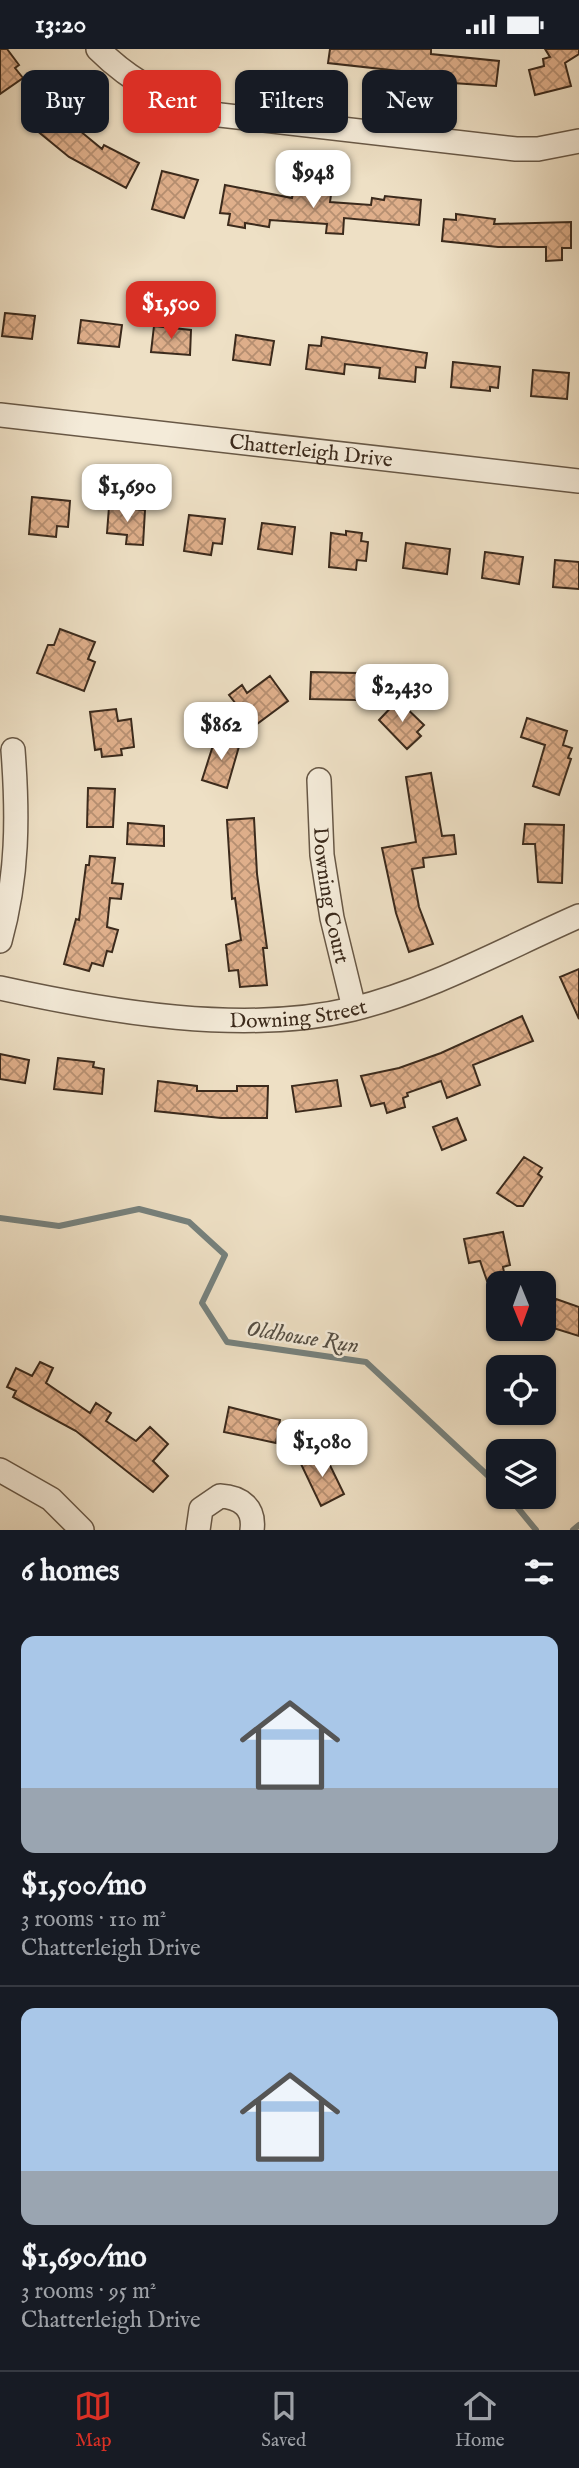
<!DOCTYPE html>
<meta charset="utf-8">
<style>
:root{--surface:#171b24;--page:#242831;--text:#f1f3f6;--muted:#9ea1a6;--line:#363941;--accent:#d93025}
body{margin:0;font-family:"IM FELL English",serif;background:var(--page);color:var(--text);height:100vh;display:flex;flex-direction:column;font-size:26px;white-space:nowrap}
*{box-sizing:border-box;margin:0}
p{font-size:23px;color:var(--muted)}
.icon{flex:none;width:38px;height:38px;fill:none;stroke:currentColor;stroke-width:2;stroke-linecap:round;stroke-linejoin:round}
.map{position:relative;height:1481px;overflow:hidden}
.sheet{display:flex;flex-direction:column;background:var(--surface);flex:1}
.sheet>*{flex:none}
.guide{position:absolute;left:21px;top:21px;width:537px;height:63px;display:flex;gap:14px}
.needle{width:46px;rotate:179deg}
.buttons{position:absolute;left:486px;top:1222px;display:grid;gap:14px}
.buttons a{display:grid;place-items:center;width:70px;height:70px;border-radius:14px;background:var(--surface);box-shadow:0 2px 5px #0004;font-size:35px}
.price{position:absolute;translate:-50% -60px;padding:0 16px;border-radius:14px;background:#fff;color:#222;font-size:23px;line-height:46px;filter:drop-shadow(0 2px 4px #0008)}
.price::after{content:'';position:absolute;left:50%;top:42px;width:21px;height:16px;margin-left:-10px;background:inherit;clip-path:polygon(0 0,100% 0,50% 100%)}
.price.on{background:var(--accent);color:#fff}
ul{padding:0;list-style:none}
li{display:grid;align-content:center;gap:14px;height:371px;padding:0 21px}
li+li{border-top:2px solid var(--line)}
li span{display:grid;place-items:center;height:217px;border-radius:14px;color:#555}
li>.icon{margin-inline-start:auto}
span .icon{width:126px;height:126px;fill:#fffc;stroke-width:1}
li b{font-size:30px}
h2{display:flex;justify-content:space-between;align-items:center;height:84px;padding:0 21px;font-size:30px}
.pill{padding:0 24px;border-radius:14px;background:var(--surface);box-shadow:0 2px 5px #0004;font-size:24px;line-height:63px}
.pill.on{background:var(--accent);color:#fff}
.status{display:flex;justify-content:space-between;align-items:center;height:49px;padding:0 35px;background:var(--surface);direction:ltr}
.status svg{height:19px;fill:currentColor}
.dock{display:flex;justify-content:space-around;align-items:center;height:98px;border-top:2px solid var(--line);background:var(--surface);font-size:19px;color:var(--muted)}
.dock a{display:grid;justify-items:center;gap:4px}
.dock .on{color:var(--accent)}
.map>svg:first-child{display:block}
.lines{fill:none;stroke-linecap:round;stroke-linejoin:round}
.stream{stroke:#76817d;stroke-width:6}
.building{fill:url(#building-cross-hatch);stroke:#3b2a1c;stroke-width:2}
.minor-casing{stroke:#685846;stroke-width:26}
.minor{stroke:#f4ebd9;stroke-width:23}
.labels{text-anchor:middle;stroke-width:5;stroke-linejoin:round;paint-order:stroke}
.street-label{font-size:21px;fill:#3b2a1c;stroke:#f4ebd9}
.water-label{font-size:23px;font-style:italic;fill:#544e44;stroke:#f4ebd9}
</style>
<div class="status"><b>13:20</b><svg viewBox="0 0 49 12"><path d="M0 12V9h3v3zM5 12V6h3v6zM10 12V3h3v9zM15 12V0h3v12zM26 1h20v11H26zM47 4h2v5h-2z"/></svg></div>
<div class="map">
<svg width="579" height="1481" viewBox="0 0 579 1481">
<defs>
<pattern id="building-cross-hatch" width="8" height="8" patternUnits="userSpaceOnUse" patternTransform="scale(1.75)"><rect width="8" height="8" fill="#dfaf8b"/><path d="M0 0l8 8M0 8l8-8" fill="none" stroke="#b68f71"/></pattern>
</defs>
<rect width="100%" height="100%" fill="#eee0c5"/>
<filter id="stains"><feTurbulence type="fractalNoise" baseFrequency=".00286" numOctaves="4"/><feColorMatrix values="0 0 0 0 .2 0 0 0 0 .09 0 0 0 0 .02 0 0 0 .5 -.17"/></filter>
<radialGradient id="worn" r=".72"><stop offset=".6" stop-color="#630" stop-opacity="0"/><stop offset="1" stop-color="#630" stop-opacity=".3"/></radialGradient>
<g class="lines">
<path class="stream" d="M0 1169 59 1177 139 1160 189 1173 225 1206 202 1254 227 1293 366 1313 499 1437
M508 1447 536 1481
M573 1481 579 1476"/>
</g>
<path class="building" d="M0 0H7L19 16 15 19 23 29 0 45Z
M330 0H431V5L499 12 496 37 453 34V28L328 14Z
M545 0H579V5L565 14 571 37 535 46 529 21 544 17 543 10 550 8Z
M40 49 102 100 104 96 139 114 126 139 69 108 30 76 32 73 25 68Z
M162 122 198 131 184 169 152 160Z
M225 136 292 149 293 144 331 146 330 153 371 156 372 149 384 151 385 147 421 151 419 176 344 169 343 185 326 184 327 175 270 171 269 178 245 174V179L228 176 230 165 220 164Z
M456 165 495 170 494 175 571 173V199H562V211L546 212V198H498L442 192 444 170 456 171Z
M5 264 35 267 32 290 2 287Z
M81 271 122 276 119 298 78 294Z
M154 277 191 281 190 306 151 303Z
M236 286 274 292 270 316 233 311Z
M322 288 427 304 425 319 416 318 415 333 379 329 380 319 345 315 344 325 306 320 309 296 321 297Z
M453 313 500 318 498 339 490 338V342L451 338Z
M533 321 569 324 567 350 531 347Z
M32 448 70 452 68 478 57 477 56 488 29 485Z
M109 458 145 461 143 496 126 495 127 486 107 484Z
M189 466 225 470 222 495 213 494 211 506 184 502Z
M262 474 295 478 292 505 258 500Z
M346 482 362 484 361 492 368 493 366 512 357 511 356 521 329 518 331 484 346 486Z
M406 494 450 500 447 525 403 519Z
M485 503 523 508 519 535 482 529Z
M555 511 579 513V540L553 538Z
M60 580 95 593 88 610 95 613 84 642 37 624 48 596H54Z
M311 623 357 624 356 651 310 650Z
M270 627 288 652 249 681 232 658 236 655 229 646 242 636 247 644Z
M398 651 424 676 417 683 421 687 407 700 379 671Z
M116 660 118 672 131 670 134 698 121 700 122 706 102 708 101 700 95 701 90 663Z
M527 669 567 682 563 696 572 699 568 709 571 710 559 746 533 737 545 696 521 688Z
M216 687 240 694 227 739 202 731Z
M431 724 442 787 454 786 456 805 423 809 424 818 412 820 419 858 433 895 409 903 396 864 382 799 416 793 406 728Z
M88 739 115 740 113 778H87Z
M254 769 257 825 267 899H263L267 936 240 938 238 921 229 922 226 896 241 891 235 849 232 850 227 771Z
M128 774 164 777V797L127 795Z
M525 775 564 776 562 834 538 833 535 795H523Z
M90 807 115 809 112 834 123 835 121 850 110 849 107 878 118 881 112 903 107 902 103 917 92 914 89 922 64 915 76 870 79 871 86 816H89Z
M579 920V970L560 928Z
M522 967 533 992 473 1016 480 1036 447 1049 441 1032 407 1044 408 1047 403 1049 405 1058 387 1064 384 1054 371 1057 361 1027 399 1019 441 1004Z
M0 1005 29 1011 25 1034 0 1030Z
M58 1009 94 1013 93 1018 104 1020 102 1045 54 1040Z
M337 1031 341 1057 296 1063 292 1037Z
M158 1032 197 1037V1042H237V1037H268L267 1069H221L155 1062Z
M457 1069 466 1091 442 1101 433 1078Z
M524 1108 542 1119 538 1125 542 1128 523 1157H517L497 1144Z
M503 1183 510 1216 503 1218 505 1229 487 1232 480 1212 469 1214 464 1190Z
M556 1250 579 1258V1287L547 1277Z
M40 1313 53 1319 46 1334 90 1364 96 1354 111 1364 106 1372 136 1392 150 1378 168 1395 153 1412 168 1427 153 1443 76 1382 13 1348 16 1342 7 1338 16 1319 32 1327Z
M229 1358 280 1371 276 1394 224 1383Z
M324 1404 344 1445 321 1457 301 1415Z"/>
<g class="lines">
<defs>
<g id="minor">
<path d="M98 0C133 35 172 54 220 66L516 100H538L579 92"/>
<path id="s1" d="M0 366 579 432"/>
<path id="s2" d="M319 731 322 806 332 869 354 959"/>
<path d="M0 892C18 827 18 767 13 701"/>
<path id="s3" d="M0 939C109 963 244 986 353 960 431 941 506 899 579 867"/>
<path d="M0 1421 51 1450 82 1481"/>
<path d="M198 1481 201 1460 220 1447C241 1448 255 1459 252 1481"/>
</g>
</defs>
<use href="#minor" class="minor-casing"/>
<use href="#minor" class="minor"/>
</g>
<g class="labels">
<g class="street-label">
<text dy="7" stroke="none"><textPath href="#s1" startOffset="313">Chatterleigh Drive</textPath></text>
<text dy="7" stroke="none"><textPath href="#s2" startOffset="116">Downing Court</textPath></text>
<text dy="7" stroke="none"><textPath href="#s3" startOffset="301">Downing Street</textPath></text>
</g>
<g class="water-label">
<text transform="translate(303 1287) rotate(9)" y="8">Oldhouse Run</text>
</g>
</g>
<rect width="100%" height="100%" filter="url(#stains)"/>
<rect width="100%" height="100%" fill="url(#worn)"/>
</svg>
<div class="buttons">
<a><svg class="needle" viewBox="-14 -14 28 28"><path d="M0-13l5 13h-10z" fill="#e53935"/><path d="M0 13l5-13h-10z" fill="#9ea1a6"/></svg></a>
<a><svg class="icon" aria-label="locate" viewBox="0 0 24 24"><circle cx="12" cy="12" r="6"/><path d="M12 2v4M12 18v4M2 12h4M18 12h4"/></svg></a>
<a><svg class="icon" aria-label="layers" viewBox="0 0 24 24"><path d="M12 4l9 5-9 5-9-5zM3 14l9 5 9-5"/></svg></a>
</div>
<b class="price" style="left:313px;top:161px">$948</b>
<b class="price on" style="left:171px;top:292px">$1,500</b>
<b class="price" style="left:127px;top:475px">$1,690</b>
<b class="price" style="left:402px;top:675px">$2,430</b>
<b class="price" style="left:221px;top:713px">$862</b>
<b class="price" style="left:322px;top:1430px">$1,080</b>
<div class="guide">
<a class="pill">Buy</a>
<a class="pill on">Rent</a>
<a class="pill">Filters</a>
<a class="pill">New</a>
</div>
</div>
<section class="sheet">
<h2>6 homes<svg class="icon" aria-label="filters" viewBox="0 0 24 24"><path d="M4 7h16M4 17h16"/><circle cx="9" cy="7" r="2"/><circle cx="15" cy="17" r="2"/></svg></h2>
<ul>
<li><span style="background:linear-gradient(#a9c7e8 70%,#9aa5b1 0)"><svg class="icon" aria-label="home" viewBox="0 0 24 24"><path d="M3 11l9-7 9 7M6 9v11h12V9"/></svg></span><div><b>$1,500/mo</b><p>3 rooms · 110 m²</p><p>Chatterleigh Drive</p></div></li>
<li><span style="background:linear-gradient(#a9c7e8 75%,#9aa5b1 0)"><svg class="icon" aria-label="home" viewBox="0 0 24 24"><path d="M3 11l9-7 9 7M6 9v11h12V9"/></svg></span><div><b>$1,690/mo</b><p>3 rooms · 95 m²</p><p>Chatterleigh Drive</p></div></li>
</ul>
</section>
<nav class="dock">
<a class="on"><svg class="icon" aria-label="map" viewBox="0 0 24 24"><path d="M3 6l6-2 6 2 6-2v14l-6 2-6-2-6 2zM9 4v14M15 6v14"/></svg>Map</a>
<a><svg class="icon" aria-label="saved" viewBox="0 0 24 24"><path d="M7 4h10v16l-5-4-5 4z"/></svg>Saved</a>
<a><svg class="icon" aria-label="home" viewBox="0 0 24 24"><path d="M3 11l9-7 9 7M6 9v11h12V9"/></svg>Home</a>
</nav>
